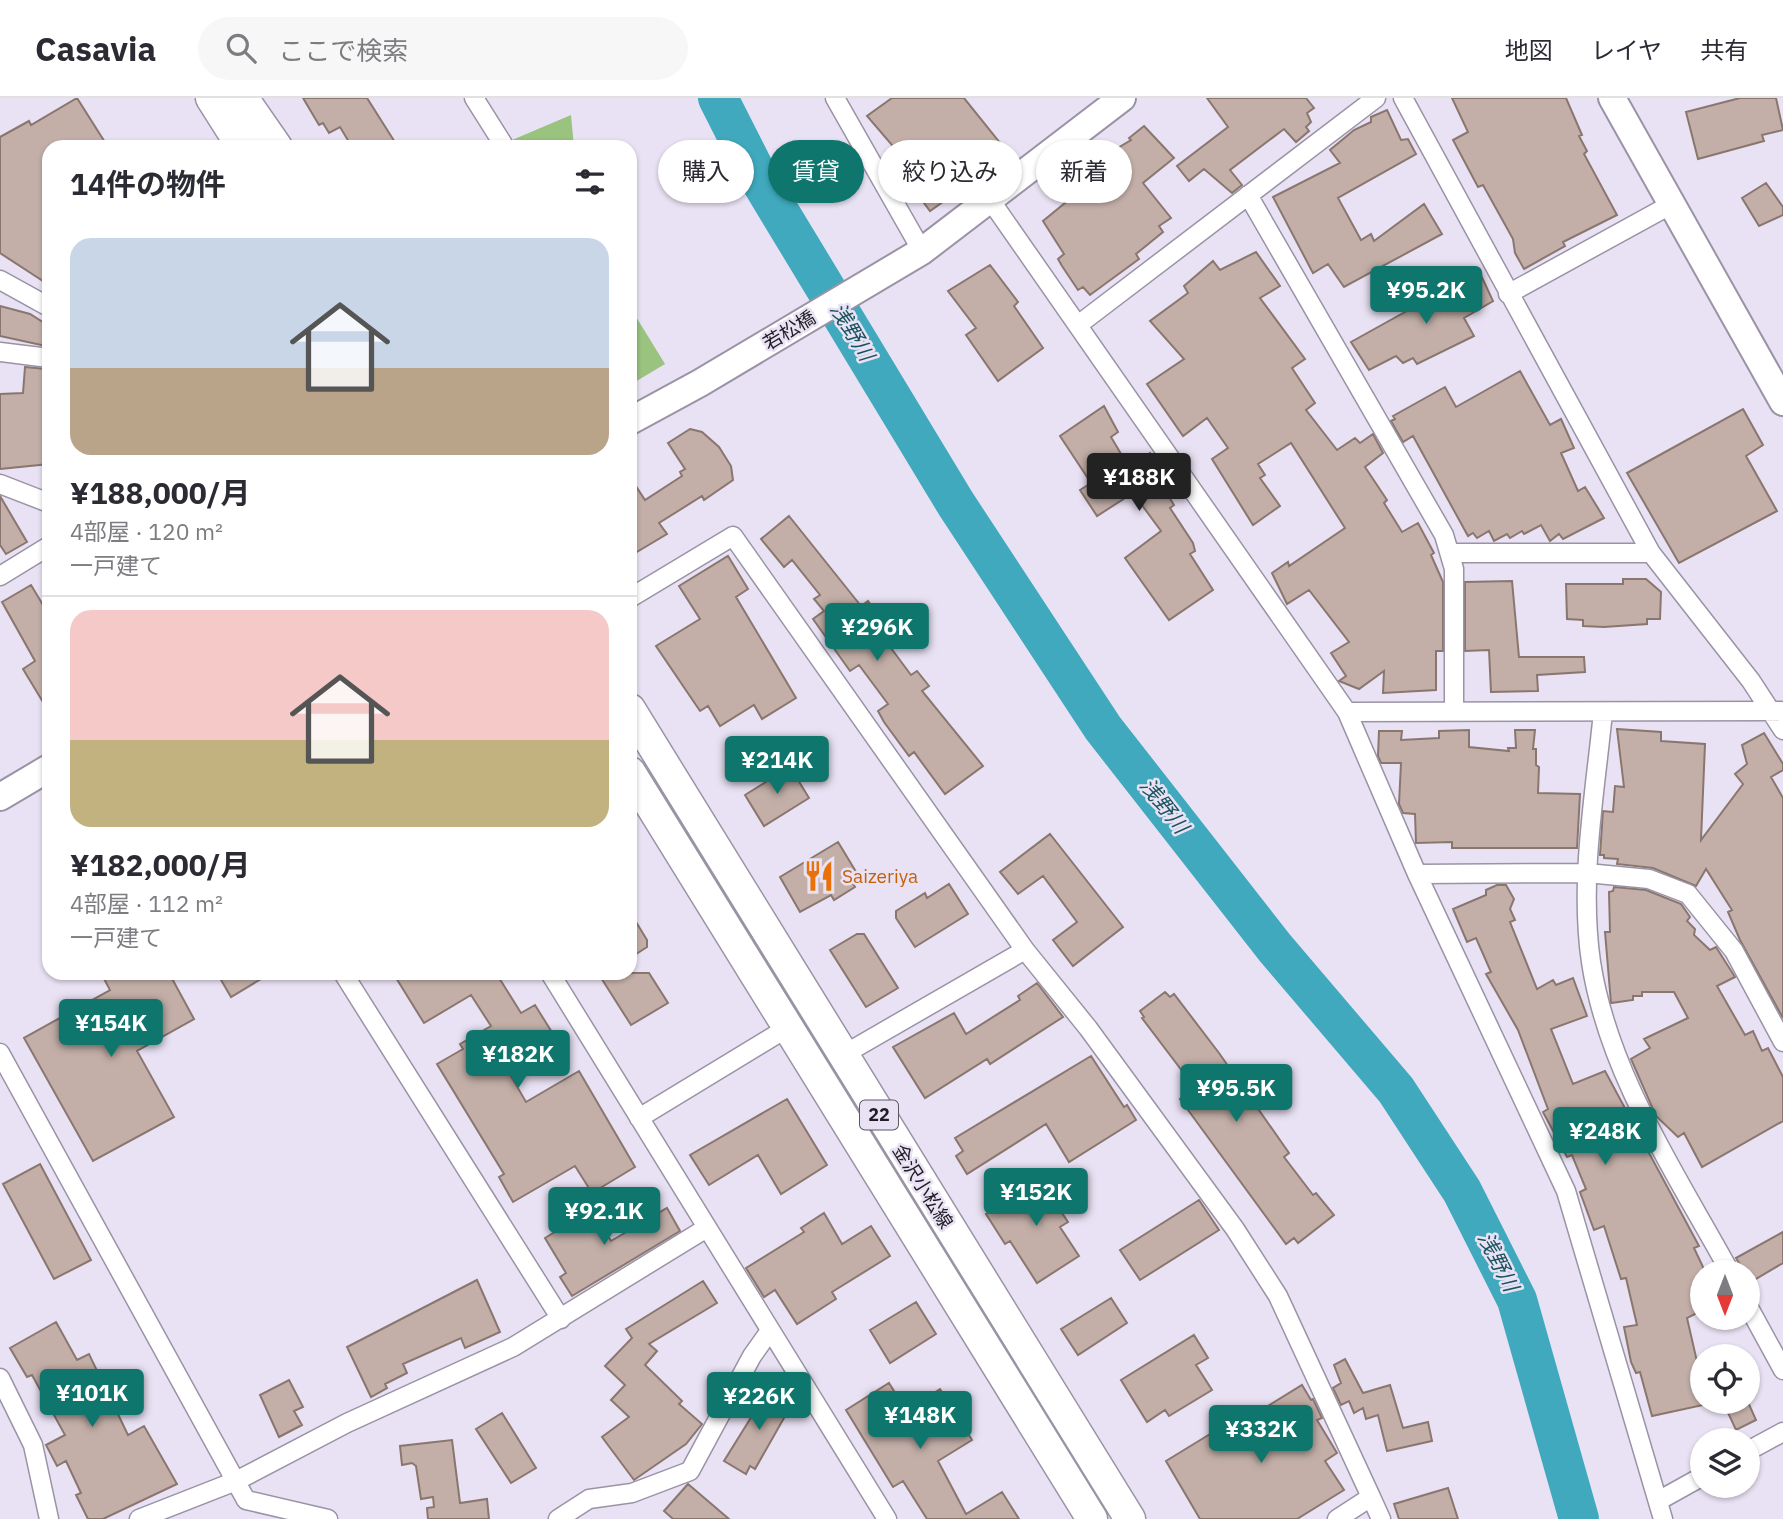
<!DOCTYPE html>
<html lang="ja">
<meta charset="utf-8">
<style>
:root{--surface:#fff;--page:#f7f7f7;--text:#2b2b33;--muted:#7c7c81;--line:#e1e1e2;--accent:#0f766e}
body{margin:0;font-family:"IBM Plex Sans","Noto Sans JP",sans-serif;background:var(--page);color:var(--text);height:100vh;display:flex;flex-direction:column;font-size:26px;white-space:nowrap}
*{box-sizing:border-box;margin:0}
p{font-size:23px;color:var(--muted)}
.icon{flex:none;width:38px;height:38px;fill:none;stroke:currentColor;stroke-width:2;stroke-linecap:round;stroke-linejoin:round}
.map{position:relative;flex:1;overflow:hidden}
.drawer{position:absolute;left:42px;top:42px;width:595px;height:840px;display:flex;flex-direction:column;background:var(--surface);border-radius:21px;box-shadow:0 2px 5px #0004}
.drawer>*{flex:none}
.guide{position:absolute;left:658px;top:42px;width:665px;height:63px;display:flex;gap:14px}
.needle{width:46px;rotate:180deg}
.controls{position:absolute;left:1690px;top:1162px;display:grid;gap:14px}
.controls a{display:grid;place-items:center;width:70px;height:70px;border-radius:50%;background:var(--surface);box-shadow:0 2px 5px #0004;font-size:35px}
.price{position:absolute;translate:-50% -60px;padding:0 16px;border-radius:7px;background:var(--accent);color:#fff;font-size:23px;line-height:46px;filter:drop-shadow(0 2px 4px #0008)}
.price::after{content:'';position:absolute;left:50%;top:42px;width:21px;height:16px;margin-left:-10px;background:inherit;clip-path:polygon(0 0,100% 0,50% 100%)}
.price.on{background:#222;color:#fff}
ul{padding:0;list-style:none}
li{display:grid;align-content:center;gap:14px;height:371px;padding:0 28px}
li+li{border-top:2px solid var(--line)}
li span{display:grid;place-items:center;height:217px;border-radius:21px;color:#555}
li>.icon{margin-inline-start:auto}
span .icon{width:126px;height:126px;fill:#fffc;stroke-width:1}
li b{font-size:30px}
h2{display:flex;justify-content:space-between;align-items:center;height:84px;padding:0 28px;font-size:30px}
.chip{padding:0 24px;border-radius:32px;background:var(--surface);box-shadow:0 2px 5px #0004;font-size:24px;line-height:63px}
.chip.on{background:var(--accent);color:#fff}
header{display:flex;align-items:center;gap:42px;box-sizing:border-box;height:98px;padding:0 35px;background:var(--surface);border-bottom:2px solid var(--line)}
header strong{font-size:33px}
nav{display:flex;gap:38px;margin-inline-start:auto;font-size:24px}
.search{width:490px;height:63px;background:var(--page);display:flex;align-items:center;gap:18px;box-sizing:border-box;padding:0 24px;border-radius:38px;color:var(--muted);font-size:26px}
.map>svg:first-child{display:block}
.green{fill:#99c37f}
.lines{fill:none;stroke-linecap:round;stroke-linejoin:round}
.river{stroke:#40a9bd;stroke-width:40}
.building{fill:#c3afa8;stroke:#89766f;stroke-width:2}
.street-casing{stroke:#9a93a5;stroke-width:21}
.secondary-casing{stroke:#9a93a5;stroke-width:30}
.primary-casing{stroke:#9a93a5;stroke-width:33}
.street{stroke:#fff;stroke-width:18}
.secondary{stroke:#fff;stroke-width:26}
.primary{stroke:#fff;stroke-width:30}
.labels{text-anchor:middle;stroke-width:5;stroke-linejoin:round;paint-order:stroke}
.shield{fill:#e9e2f4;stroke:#5c5762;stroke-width:2}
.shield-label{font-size:18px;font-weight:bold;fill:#1f1c23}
.street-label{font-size:19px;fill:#1f1c23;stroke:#e9e2f4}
.food-label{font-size:19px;fill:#c56008;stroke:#e9e2f4;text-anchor:start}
.water-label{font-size:21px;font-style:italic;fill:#18535e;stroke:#e9e2f4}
</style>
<header>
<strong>Casavia</strong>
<div class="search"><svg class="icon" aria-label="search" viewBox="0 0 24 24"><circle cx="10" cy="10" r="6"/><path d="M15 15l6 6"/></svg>ここで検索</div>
<nav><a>地図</a><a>レイヤ</a><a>共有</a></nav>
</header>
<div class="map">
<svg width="1783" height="1421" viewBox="0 0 1783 1421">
<rect width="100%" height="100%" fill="#e9e2f4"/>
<path class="green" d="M571 17 574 49H499L503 46Z
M630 209 665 266 630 287Z"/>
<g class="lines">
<path class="river" d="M718 0 757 77 956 406 1103 630 1275 850 1396 992 1462 1093 1517 1202 1579 1421"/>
</g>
<path class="building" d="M77 0 108 49H49V187L0 155V39L29 23 31 27Z
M303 0H367L398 49H352L340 29 329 35 323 25 319 27Z
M892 0H964L1001 46 988 57 996 66 930 113 890 59 898 54 867 18Z
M1207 0H1306L1314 10 1307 15 1311 24 1306 29 1309 33 1296 44 1284 31 1230 72 1242 87 1232 95 1204 71 1189 83 1177 68 1228 29Z
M1452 0H1566L1582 37 1579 38 1587 53 1584 56 1617 117 1563 144 1565 148 1524 171 1515 155 1513 141 1483 87 1478 89 1453 42 1468 34Z
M1740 0H1776L1783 32 1762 37 1764 43 1698 61 1686 14Z
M1387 12 1401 42 1408 41 1416 56 1338 100 1361 142 1371 136 1374 143 1424 106 1442 136 1344 189 1328 166 1313 175 1273 99 1340 65 1330 52 1354 32 1371 24V19Z
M1144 28 1174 60 1143 85 1171 120 1159 128 1163 134 1136 156 1139 161 1090 197 1083 189 1078 192 1062 168 1058 161 1064 156 1043 123 1071 100 1067 95 1106 60V57L1131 42 1129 40Z
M1766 85 1783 109V117L1759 128 1742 100Z
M1256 154 1280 188 1260 200 1305 261 1292 270 1315 305 1306 312 1337 352 1355 340 1360 345 1373 336 1383 355 1365 369 1387 402 1384 405 1402 434 1418 425 1434 455 1431 457 1443 484V553H1436V592L1383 595 1384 573 1359 591 1339 583 1346 578 1331 555 1349 544 1309 492 1287 506 1272 475 1288 464 1289 468 1345 430 1291 345 1258 366 1265 377 1260 380 1280 408 1253 427 1212 361 1228 350 1207 320 1183 338 1147 286 1184 261 1150 223 1188 195 1184 188 1213 163 1220 172Z
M990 167 1018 204 1014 208 1043 250 998 283 966 237 976 230 948 193Z
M1479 173 1493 203 1464 220 1474 238 1417 266 1413 260 1403 265 1396 258 1369 272 1351 244Z
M0 208 30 216 49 228 46 248 0 238Z
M25 269 46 271 49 275V366L0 371V296L23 295Z
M1520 273 1550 327 1561 321 1574 350 1561 355 1578 393 1585 389 1604 420 1563 441 1559 436 1550 443 1541 427 1524 436 1522 433 1510 440 1507 436 1494 443 1489 433 1477 440 1473 435 1468 438 1413 338 1403 344 1391 323 1395 321 1393 318 1445 289 1456 309Z
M1104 308 1118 334 1111 339 1130 371 1150 355 1163 374 1157 379 1169 395 1167 396 1174 407 1170 410 1193 445 1195 453 1190 456 1213 492 1169 522 1125 460 1161 433 1133 395 1097 418 1080 392 1091 385 1060 338Z
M1743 311 1763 347 1746 358 1777 413 1679 465 1627 375Z
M690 331 702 334 719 349 731 368 733 382 704 402 702 398 659 425 667 436 630 458V379L645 402 682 378 680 374 685 371 668 345Z
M0 398 27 444 6 456 0 447Z
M789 418 861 508 868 503 895 541 888 546 911 577 917 573 929 588 922 593 983 668 945 696 914 654 909 658 884 624 878 613 888 606 859 567 850 573 813 521 824 513 814 501 820 497 792 462 784 469 761 441Z
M728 458 748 491 736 499 796 600 762 621 754 607 720 628 708 608 700 613 656 548 700 521 679 488Z
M1623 481H1646L1661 494 1660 521H1647V526L1604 529 1583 528V522L1567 521 1566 486H1623Z
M1512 483 1519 559H1584L1585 574 1537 577 1538 593 1491 594 1489 552 1465 553V484Z
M31 487 49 517V614L23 571 35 563 2 504Z
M1617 631 1661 634V643L1705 646 1701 742 1743 686 1735 676 1747 666 1742 647 1764 635 1783 666V672L1771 679 1783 700V920L1740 842 1728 814 1732 812 1706 771 1696 788 1653 770 1617 766 1618 761 1604 760V757H1600L1603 713 1613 714 1615 688 1624 689Z
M1469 632V649L1509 653 1508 650H1516L1515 632H1535L1533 651H1536V667L1539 669 1538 695 1580 696 1577 750H1452V744L1416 745 1415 716 1403 715 1399 706 1401 665H1381L1378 658 1379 633H1402L1401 642 1439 640V633Z
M790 669 809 700 764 728 745 697Z
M1050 736 1123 829 1073 868 1053 842 1077 824 1043 778 1018 796 1000 774Z
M838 744 858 777 851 782 855 789 834 802 831 797 800 814 780 779Z
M949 786 968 816 915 849 896 820V813L925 795 927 800Z
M1497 787H1506L1514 801 1510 811 1515 822 1510 824 1537 891 1553 882 1556 887 1573 880 1587 918 1551 931 1573 986 1605 973 1699 1148 1694 1150 1703 1169V1212L1687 1220 1698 1268 1703 1265V1307L1652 1318 1640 1274 1636 1275 1631 1264 1624 1229 1637 1227 1626 1180 1621 1181 1604 1128 1594 1132 1580 1094 1586 1091 1572 1057 1567 1059 1543 1014 1548 1011 1518 932 1486 876 1491 874 1476 840 1467 844 1453 811 1486 797V792Z
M1614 789 1646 792 1681 806 1690 819 1687 823 1695 831 1694 837 1710 852 1716 849 1735 879 1717 888 1745 937 1753 933 1762 953 1768 950 1783 979V1023L1702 1069 1684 1035 1678 1039 1656 1018 1631 961 1650 950 1644 941 1688 920 1674 894H1642V898H1633V902L1611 905 1605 834H1610L1609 794 1613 793Z
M630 814 647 842V849L630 860Z
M857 836H864L898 890 866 909 830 852Z
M101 875H169L194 921 137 953 174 1019 93 1063 24 940 110 892Z
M217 875H271L231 899Z
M393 875H496L521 915 535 907 553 936 504 966 526 1004 579 973 635 1069 592 1095 575 1068 513 1104 499 1079 504 1076 437 966 463 951 460 946 491 928 471 897 424 925Z
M598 875H649L668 905 631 927Z
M1037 885 1063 919 990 966 987 961 925 1000 893 949 954 915 966 936 1020 902 1018 898Z
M1165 894 1170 899 1174 896 1219 955 1289 1055 1284 1059 1313 1097 1316 1095 1334 1117 1298 1145 1294 1140 1286 1146 1180 1001 1195 990 1142 920 1144 919 1140 913Z
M1091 958 1124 1009 1127 1007 1136 1022 1069 1064 1046 1026 967 1076 956 1058 963 1053 955 1040Z
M787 1001 827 1067 781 1096 758 1057 709 1087 690 1057Z
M40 1066 91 1162 54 1181 3 1086Z
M1049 1076 1068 1106 1060 1112 1068 1124 1060 1129 1079 1158 1037 1185 1010 1143 1005 1146 986 1116Z
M1199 1102 1219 1132 1140 1182 1120 1152Z
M667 1110 680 1133 572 1198 560 1179 566 1175 545 1140 592 1111 611 1143Z
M824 1115 842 1146 871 1128 890 1158 832 1194 836 1201 797 1226 775 1192 764 1199 746 1170 804 1134 801 1130Z
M1783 1134V1165L1749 1185 1748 1174H1744L1736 1160Z
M477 1182 500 1234 465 1250 461 1240 403 1266 407 1275 385 1286 387 1290 371 1299 347 1249Z
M703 1183 717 1205 649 1246 657 1253 645 1267 682 1303 679 1306 702 1326 686 1346 634 1382 602 1339 629 1319 611 1302 625 1287 605 1268 632 1240 626 1231Z
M1111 1200 1127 1225 1078 1257 1061 1231Z
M916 1204 936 1236 890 1265 870 1232Z
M56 1224 77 1262 89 1256 128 1337 144 1328 177 1386 103 1421H88L76 1397 81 1395 66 1363 57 1368 46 1347 65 1337 32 1277 27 1279 10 1250Z
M1194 1237 1208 1260 1196 1267 1212 1292 1169 1318 1165 1312 1147 1324 1121 1282Z
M1345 1261 1363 1295 1390 1287 1403 1330 1428 1324 1432 1343 1387 1353 1378 1317 1366 1321 1363 1310 1354 1315 1349 1303 1341 1307 1333 1290 1341 1285 1334 1267Z
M289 1282 303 1309 294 1313 302 1327 279 1339 260 1297Z
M889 1285 906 1312 940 1291 972 1342 938 1363 966 1416 1002 1394 1019 1421H927L903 1383 893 1389 846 1312Z
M1302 1287 1311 1302 1313 1301 1322 1320 1317 1322 1337 1355 1325 1363 1344 1392 1297 1421H1200L1166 1363 1215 1333 1219 1338Z
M770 1289 793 1304 755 1371 750 1368 746 1376 724 1363Z
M1723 1304H1748L1756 1322 1736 1332Z
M502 1315 536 1370 511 1385 476 1331Z
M452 1342 460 1405 487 1401 489 1421H428L427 1410 434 1409 433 1399 421 1401 416 1368 412 1365 402 1367 400 1348Z
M688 1386 729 1421H673L664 1413Z
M1448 1390 1458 1421H1399L1394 1406Z"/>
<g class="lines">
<defs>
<path id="street" d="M474 0 503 46 499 49
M835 0 922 153
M1403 0 1651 455 1751 583 1783 632
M1248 97 1444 437 1454 471V612
M991 103 1347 614 1417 776 1566 1093 1663 1421
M0 182 49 209
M1508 196 1672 106
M1078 227 1376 0
M0 254 49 260
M0 386 49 405
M1450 455H1651
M0 478 49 448
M630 500 733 438 1025 852 1088 930 1235 1131 1278 1198 1371 1399
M1347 614 1781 613
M1603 614C1595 696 1579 782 1591 864 1608 976 1677 1077 1730 1174
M1417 776 1587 775 1649 781 1688 796 1734 853 1783 944
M343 875 561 1221
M550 875 887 1421
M0 955 246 1402 328 1421
M843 957 1025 852
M639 1020 787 930
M1748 1208 1783 1272
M0 1280 33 1347 49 1421
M1748 1353 1783 1334
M1658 1403 1703 1378
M139 1421 236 1383 347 1325 513 1249 705 1131
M558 1421 589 1401 632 1395 690 1373 752 1258 769 1234
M1337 1421 1371 1399 1381 1421"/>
<path id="secondary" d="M1612 0 1783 304
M630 323 700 285 922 153 1122 0
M0 699 49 670"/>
<path id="primary" d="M211 0 242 49
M243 0 277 49
M630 611 1130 1421
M630 674 1092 1421"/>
</defs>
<use href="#street" class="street-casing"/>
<use href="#secondary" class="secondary-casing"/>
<use href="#primary" class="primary-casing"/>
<use href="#street" class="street"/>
<use href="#secondary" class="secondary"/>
<use href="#primary" class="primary"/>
</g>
<defs>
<symbol id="restaurant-bare" viewBox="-9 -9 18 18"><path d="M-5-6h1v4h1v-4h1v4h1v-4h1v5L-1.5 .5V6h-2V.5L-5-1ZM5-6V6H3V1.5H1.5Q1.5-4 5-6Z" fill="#e8710a" stroke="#e9e2f4" stroke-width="2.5" paint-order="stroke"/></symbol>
</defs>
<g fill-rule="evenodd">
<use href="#restaurant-bare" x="797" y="756" width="44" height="44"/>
</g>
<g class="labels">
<rect class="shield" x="860" y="1002.5" width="38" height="29" rx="5"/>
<g class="shield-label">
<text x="879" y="1023">22</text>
</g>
<g class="street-label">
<text transform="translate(789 232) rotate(-31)" y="7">若松橋</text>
<text transform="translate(923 1088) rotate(58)" y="7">金沢小松線</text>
</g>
<g class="food-label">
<text x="842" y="785">Saizeriya</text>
</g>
<g class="water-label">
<text transform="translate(852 234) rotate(59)" y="7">浅野川</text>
<text transform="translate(1164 708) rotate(52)" y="7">浅野川</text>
<text transform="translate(1498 1164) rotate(63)" y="7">浅野川</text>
</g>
</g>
</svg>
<div class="controls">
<a><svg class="needle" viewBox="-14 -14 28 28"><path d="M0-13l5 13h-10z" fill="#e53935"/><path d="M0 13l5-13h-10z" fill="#7c7c81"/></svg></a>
<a><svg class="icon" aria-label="locate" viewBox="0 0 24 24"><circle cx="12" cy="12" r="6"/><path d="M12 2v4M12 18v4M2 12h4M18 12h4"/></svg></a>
<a><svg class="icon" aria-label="layers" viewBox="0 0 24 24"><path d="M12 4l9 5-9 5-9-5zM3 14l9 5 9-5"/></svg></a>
</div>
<b class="price" style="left:1426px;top:228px">¥95.2K</b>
<b class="price on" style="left:1139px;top:415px">¥188K</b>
<b class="price" style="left:877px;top:565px">¥296K</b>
<b class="price" style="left:777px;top:698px">¥214K</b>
<b class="price" style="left:111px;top:961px">¥154K</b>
<b class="price" style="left:518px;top:992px">¥182K</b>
<b class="price" style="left:1236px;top:1026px">¥95.5K</b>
<b class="price" style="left:1605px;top:1069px">¥248K</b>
<b class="price" style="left:1036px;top:1130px">¥152K</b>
<b class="price" style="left:604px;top:1149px">¥92.1K</b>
<b class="price" style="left:92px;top:1331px">¥101K</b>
<b class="price" style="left:759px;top:1334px">¥226K</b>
<b class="price" style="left:920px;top:1353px">¥148K</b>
<b class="price" style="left:1261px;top:1367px">¥332K</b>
<div class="guide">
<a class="chip">購入</a>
<a class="chip on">賃貸</a>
<a class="chip">絞り込み</a>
<a class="chip">新着</a>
</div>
<section class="drawer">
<h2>14件の物件<svg class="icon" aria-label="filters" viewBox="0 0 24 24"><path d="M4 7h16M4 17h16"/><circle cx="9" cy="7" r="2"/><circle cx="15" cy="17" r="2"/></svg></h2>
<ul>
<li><span style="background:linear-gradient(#c9d6e8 60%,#b9a48a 0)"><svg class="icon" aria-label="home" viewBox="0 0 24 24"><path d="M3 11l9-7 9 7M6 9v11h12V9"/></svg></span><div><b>¥188,000/月</b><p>4部屋 · 120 m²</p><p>一戸建て</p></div></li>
<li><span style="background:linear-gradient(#f6c9c9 60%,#c2b280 0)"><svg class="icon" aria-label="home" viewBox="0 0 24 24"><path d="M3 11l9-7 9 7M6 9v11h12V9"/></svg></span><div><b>¥182,000/月</b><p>4部屋 · 112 m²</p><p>一戸建て</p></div></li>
</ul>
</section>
</div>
